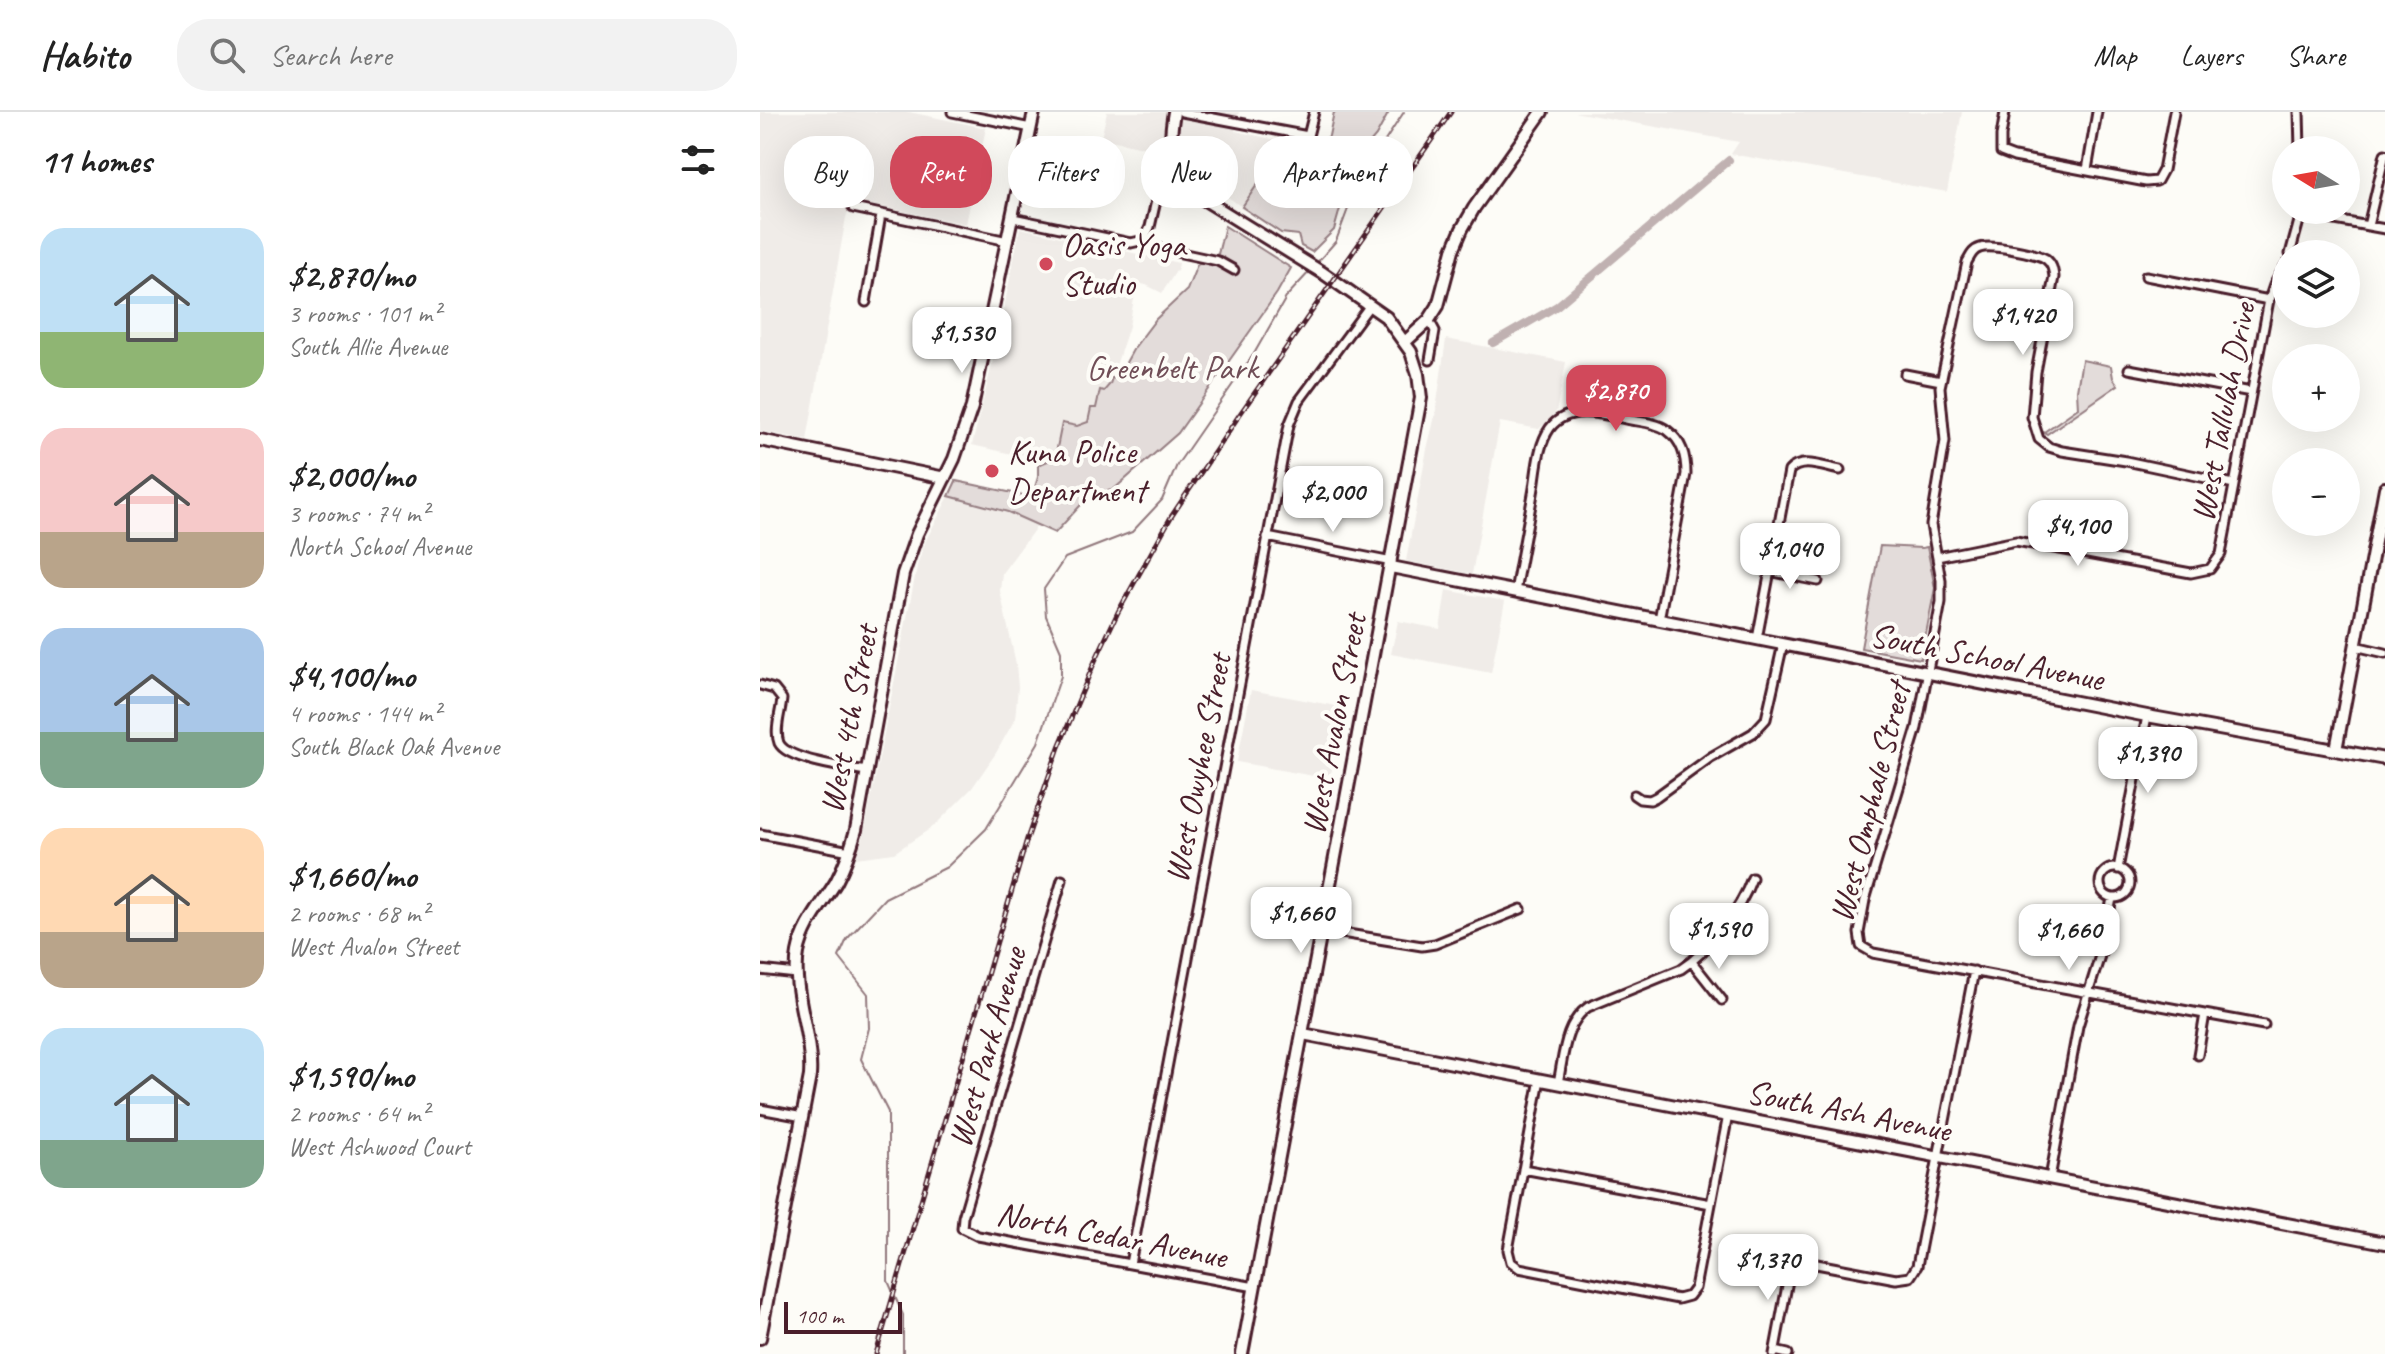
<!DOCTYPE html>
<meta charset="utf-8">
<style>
:root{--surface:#fff;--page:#f2f2f2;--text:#222;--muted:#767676;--line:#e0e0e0;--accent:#d1495b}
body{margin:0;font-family:Caveat,sans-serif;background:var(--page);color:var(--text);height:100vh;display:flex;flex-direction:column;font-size:30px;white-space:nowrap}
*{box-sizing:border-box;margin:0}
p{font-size:26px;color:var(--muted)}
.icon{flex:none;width:44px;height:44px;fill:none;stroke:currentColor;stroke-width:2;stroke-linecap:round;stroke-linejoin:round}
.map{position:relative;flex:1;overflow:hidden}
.side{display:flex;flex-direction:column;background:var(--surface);width:760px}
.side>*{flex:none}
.top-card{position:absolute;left:24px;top:24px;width:760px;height:72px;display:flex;gap:16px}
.needle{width:52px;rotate:281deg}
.controls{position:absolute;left:1512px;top:24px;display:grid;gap:16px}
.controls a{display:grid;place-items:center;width:88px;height:88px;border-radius:50%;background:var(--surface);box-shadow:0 8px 32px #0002;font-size:40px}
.scale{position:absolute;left:24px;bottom:20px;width:118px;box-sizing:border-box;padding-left:8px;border:4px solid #4a1f2b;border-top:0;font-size:22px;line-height:28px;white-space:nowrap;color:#4a1f2b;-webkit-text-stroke:6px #fdfcf7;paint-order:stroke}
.price{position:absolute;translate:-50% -68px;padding:0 18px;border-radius:16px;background:#fff;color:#222;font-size:26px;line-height:52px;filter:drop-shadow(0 2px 4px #0008)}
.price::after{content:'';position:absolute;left:50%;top:48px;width:24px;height:18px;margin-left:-12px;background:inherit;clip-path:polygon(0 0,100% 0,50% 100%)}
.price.active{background:var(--accent);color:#fff}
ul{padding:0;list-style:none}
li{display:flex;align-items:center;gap:24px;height:200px;padding:0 40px}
li span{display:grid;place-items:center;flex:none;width:224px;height:160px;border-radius:24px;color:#555}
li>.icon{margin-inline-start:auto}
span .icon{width:96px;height:96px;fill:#fffc;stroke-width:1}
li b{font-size:34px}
h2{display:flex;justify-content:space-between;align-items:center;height:96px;padding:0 40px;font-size:34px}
.tag{padding:0 28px;border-radius:32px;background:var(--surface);box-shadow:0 8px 32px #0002;font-size:28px;line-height:72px}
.tag.active{background:var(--accent);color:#fff}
header{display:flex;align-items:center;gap:48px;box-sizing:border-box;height:112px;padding:0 40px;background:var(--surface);border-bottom:2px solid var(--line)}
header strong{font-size:38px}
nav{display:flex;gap:44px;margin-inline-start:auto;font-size:28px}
.search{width:560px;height:72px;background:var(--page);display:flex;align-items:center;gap:20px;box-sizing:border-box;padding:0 28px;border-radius:32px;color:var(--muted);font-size:30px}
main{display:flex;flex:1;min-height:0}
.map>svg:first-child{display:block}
.built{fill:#f0ece8}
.green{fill:#e3dcda;stroke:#967e82;stroke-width:2}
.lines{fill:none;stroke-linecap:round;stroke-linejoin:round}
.stream{stroke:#91777b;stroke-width:2}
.canal{stroke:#c0b1b1;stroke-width:8}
.street-casing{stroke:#4a1f2b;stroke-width:13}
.secondary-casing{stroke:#4a1f2b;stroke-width:16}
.street{stroke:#fdfcf7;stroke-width:7}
.secondary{stroke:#fdfcf7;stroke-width:10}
.rail-casing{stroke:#4a1f2b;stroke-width:5}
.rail{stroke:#fdfcf7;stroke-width:2;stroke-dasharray:6;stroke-linecap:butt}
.poi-dot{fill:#d1495b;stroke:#fdfcf7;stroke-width:3}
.labels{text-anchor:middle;stroke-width:8;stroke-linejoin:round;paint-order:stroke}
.poi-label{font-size:34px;fill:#4a1f2b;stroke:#fdfcf7;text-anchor:start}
.park-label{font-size:34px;fill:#704e57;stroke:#fdfcf7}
.street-label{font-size:34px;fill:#4a1f2b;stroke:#fdfcf7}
</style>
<header>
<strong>Habito</strong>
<div class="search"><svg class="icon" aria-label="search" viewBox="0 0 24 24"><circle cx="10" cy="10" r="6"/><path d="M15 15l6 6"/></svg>Search here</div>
<nav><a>Map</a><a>Layers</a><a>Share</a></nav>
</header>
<main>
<section class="side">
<h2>11 homes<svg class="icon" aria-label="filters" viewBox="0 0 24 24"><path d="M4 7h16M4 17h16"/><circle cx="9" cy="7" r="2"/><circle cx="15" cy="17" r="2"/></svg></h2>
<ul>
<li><span style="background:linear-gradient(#bfe0f5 65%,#8fb573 0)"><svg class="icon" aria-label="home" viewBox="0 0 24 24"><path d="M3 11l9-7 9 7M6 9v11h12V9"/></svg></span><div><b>$2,870/mo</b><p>3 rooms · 101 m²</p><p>South Allie Avenue</p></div></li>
<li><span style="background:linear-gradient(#f6c9c9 65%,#b9a48a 0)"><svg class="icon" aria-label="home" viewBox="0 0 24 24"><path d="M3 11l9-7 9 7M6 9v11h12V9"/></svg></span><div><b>$2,000/mo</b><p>3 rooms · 74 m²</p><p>North School Avenue</p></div></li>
<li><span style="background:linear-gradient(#a9c7e8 65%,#7fa58c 0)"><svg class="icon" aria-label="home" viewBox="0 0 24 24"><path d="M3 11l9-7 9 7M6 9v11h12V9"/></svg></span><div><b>$4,100/mo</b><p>4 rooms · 144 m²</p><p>South Black Oak Avenue</p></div></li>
<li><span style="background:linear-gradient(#ffd9b3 65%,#b9a48a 0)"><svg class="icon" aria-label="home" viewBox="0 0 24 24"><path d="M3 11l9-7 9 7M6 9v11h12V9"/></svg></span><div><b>$1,660/mo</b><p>2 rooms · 68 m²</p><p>West Avalon Street</p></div></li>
<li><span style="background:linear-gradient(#bfe0f5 70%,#7fa58c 0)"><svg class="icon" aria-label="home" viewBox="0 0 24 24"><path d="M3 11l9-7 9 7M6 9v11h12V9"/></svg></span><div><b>$1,590/mo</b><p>2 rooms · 64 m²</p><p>West Ashwood Court</p></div></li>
</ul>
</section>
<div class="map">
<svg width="1625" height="1242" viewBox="0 0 1625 1242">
<rect width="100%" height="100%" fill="#fdfcf7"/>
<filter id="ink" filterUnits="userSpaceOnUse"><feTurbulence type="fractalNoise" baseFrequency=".0125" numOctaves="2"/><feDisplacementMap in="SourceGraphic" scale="16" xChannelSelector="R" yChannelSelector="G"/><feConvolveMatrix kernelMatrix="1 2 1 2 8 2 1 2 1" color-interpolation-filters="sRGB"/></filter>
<g filter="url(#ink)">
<path class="built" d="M0 0H149L226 16 206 112 93 89 86 105 47 328 0 319Z
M347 0H479L475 19 525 30 482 95 465 83 472 54 341 26Z
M814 0H1202L1187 80 971 42 979 30Z
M260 116 419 151 418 156 402 181 386 173 377 171 369 214 350 272 344 279 335 297 331 296 328 310 317 314 302 312 295 347 287 350 212 333 235 241Z
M686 227 806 250 796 300 779 317 740 310 712 462 646 449 667 337 675 304Z
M189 384 248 400 277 414 242 461 240 479 256 552 258 575 255 607 236 641 212 676 174 714 134 741 96 746 104 722 158 450 166 428Z
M686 478 745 489 731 561 631 542 638 509 680 517Z
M491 578 587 596 583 618 579 623 570 667 477 650Z"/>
<path class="green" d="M574 0H629L616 24 593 51 574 118 552 140 541 134 538 123 521 121 482 95 524 33 552 37 569 24Z
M465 114 531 156 517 181 418 321 353 378 331 382 295 421 248 400 189 384 196 369 272 385 278 365V353L295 346 302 311 317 314 328 310 331 296H336L340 278 344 279 350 272 352 266 357 267 374 236 396 207 427 178 437 153 458 142Z
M1322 248 1351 254 1353 266 1358 273 1287 322 1284 320 1318 296 1317 278Z
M1120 434 1162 436 1167 435 1175 476 1161 547 1101 536Z"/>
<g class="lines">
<path class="stream" d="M555 153 576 129 598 70 644 0
M143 1242V1203L128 1169V1000L101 947 109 916 108 882 79 845 87 827 125 786 187 755 226 717 278 631 301 564V539L286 504 284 477 305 446 372 420 402 388 417 353 495 240 527 184 551 158"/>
<path class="canal" d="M733 231 797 194 969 48"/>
<defs>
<path id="street" d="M192 0 271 16
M422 0 548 24 554 0
M1245 0 1241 24V40L1254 45 1386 70 1397 69 1403 58 1414 0
M1539 0 1540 38
M410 37C400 51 396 63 398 80L404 71 418 60
M1327 58 1337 0
M93 96 248 129
M1542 102 1625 117
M253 106 371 131 384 128
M1608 114 1625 42
M384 128 393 135 458 149 474 158
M384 128 390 115 398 80
M1530 142 1542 98
M1386 164 1509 188
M106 190 121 103
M669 208 675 219 670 248
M1369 257 1491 280
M1145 262 1181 269
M1474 372 1366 349 1302 339 1289 335 1279 327 1272 305 1276 260 1294 165C1293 157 1292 152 1286 147 1277 141 1231 132 1220 136 1213 138 1211 143 1207 150L1180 275 1185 329 1171 413 1181 468V490L1157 616 1105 788 1099 821 1101 834 1113 841 1504 913
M507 425 632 450
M1177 445 1256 429 1431 461 1450 457 1461 442 1509 188 1514 173 1526 153
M1009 459 1058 469
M755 480C761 445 768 411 774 376 777 357 778 333 790 316 809 291 846 303 871 308 883 310 897 311 907 318 922 329 926 344 926 362L899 508
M997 527 1029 359C1041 345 1063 355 1080 358
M1595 534 1625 541
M0 573 14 577 22 587C21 600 14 618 19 631 27 648 88 656 107 659
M874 683 880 687 890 688 896 685 951 645 993 621 1006 607 1023 532
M0 722 90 739
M1340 771a15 15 0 1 1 30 0a15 15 0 1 1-30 0Z
M1358 757 1387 604
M302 768 203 1105 202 1116 218 1124 495 1175
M563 818 662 834 675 832 761 797
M932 850 962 888
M0 858 37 862
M1438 943 1445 902
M780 967 748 1138 751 1150 759 1156 918 1187 929 1184 935 1176 968 1003
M798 971C804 943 804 912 828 895L921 857C949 839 981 797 992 766
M0 997 43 1005
M763 1057 951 1092
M1290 1066 1318 914 1343 834 1352 786
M370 1152 529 313 539 289 610 193
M1015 1239 1028 1242
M1014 1242 1029 1163 1035 1153 1046 1150 1136 1167 1150 1165 1157 1154 1214 859"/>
<path id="secondary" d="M414 0C407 39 411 57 440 85L563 161 626 205 651 240 658 262 661 286 482 1242
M645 230 669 208 678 194 693 138 702 117 714 96 782 0
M0 328 185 366
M631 455 1387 604 1625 647
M1576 638 1625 376
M543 922 1625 1131
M0 1226 50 964C53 924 31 878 38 841 43 814 62 793 76 770 85 753 91 736 96 718L143 462 157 422 194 347 212 295 274 0"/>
</defs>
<use href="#street" class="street-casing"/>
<use href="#secondary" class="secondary-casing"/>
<use href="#street" class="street"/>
<use href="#secondary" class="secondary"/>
<defs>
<path id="rail" d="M116 1242 267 727 299 635 335 549 358 500 411 405 480 302 691 0"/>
</defs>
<use href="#rail" class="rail-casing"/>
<use href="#rail" class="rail"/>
</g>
</g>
<g class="poi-dot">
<circle cx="286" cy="152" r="8"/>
<circle cx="232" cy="359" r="8"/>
</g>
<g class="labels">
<g class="poi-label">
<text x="302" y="144">Oasis Yoga<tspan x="302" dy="39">Studio</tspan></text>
<text x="248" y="351">Kuna Police<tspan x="248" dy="39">Department</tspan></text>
</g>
<g class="park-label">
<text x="412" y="267">Greenbelt Park</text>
</g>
<g class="street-label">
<text transform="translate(1462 300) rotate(-79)" y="12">West Tallulah Drive</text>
<text transform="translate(1227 544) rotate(11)" y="12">South School Avenue</text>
<text transform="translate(88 607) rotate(-79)" y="12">West 4th Street</text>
<text transform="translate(573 612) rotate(-79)" y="12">West Avalon Street</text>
<text transform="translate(437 656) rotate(-79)" y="12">West Owyhee Street</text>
<text transform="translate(1109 690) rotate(-76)" y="12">West Omphale Street</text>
<text transform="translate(226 935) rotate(-74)" y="12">West Park Avenue</text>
<text transform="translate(1089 998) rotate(11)" y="12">South Ash Avenue</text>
<text transform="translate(352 1122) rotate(11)" y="12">North Cedar Avenue</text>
</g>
</g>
</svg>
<div class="controls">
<a><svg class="needle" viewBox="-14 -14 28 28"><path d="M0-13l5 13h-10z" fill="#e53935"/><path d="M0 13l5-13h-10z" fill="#767676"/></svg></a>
<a><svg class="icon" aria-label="layers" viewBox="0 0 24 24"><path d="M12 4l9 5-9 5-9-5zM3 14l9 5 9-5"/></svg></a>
<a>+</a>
<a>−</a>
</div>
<div class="scale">100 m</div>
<b class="price" style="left:1263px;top:245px">$1,420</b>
<b class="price" style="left:202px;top:263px">$1,530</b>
<b class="price active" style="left:856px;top:321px">$2,870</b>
<b class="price" style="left:573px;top:422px">$2,000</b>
<b class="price" style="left:1318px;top:456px">$4,100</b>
<b class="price" style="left:1030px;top:479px">$1,040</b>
<b class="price" style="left:1388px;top:683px">$1,390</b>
<b class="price" style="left:541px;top:843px">$1,660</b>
<b class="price" style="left:959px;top:859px">$1,590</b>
<b class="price" style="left:1309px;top:860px">$1,660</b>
<b class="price" style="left:1008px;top:1190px">$1,370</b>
<div class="top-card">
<a class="tag">Buy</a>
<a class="tag active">Rent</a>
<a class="tag">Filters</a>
<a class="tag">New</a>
<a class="tag">Apartment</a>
</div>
</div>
</main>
